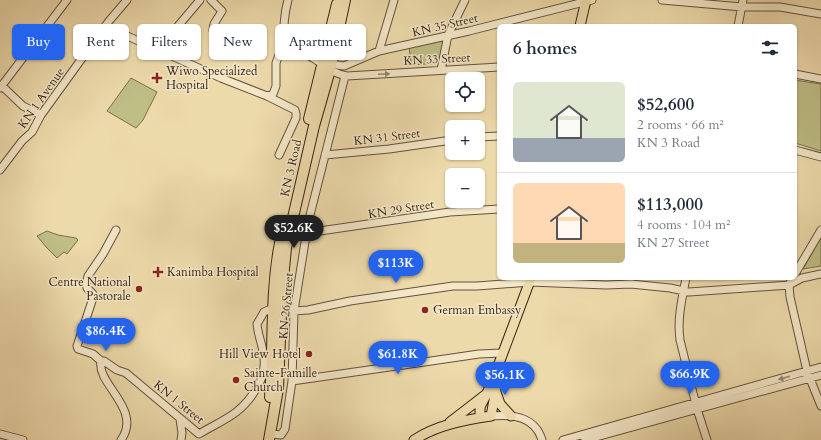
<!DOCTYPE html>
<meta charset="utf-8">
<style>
:root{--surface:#fff;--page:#f2f2f3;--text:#1f2937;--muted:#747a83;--line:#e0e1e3;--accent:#2563eb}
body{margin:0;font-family:Cardo,serif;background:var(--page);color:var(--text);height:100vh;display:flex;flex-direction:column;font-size:15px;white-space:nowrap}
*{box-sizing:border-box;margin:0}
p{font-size:13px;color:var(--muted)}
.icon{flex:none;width:22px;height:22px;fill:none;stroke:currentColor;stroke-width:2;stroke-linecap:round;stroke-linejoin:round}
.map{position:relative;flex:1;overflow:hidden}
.details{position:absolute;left:497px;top:24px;width:300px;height:256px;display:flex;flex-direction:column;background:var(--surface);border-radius:6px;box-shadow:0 1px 3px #0004}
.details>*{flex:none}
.top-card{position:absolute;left:12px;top:24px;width:380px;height:36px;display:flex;gap:8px}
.fabs{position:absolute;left:445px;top:72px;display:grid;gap:8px}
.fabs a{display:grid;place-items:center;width:40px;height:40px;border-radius:6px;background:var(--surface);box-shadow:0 1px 3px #0004;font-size:20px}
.price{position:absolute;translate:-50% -34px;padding:0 9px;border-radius:14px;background:var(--accent);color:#fff;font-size:13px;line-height:26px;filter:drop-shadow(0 1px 2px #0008)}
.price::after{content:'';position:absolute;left:50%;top:24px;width:12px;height:9px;margin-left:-6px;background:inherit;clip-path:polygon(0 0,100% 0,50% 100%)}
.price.on{background:#222;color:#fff}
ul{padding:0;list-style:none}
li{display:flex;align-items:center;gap:12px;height:100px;padding:0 16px}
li+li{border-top:1px solid var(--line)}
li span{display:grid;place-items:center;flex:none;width:112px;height:80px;border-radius:6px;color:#555}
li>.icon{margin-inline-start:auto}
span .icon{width:48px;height:48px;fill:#fffc;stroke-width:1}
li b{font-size:17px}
h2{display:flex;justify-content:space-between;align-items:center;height:48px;padding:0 16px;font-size:17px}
.tag{padding:0 14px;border-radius:6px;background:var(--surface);box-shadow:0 1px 3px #0004;font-size:14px;line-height:36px}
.tag.on{background:var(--accent);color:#fff}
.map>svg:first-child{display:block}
.green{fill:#bebe85;stroke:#7a714e}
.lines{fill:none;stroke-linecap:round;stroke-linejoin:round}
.minor-casing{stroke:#64523c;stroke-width:9}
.major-casing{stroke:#372417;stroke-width:11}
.highway-casing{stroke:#372417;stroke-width:12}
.minor{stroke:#f3e7c8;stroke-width:7}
.major{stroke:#eddaab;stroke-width:9}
.highway{stroke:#eddaab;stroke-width:10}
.oneway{fill:#958670}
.poi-dot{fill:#8f2418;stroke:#f3e7c8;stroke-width:1.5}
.labels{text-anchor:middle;stroke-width:3;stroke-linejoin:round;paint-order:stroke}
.street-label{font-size:12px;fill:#372417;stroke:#f3e7c8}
.poi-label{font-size:12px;fill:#372417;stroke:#f3e7c8;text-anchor:start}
</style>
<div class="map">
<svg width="821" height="440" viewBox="0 0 821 440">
<rect width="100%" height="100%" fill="#eddaab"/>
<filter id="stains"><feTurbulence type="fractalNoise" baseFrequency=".005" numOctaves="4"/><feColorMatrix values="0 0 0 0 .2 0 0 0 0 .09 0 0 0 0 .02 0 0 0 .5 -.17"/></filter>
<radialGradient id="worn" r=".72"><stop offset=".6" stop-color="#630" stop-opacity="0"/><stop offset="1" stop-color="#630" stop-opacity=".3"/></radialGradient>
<path class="green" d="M444 38 440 63 411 65 409 46Z
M131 78 157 92 143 120 136 128 107 111Z
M795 80 821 84V151L795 143Z
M47 231 58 235 76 238 78 240 67 254 64 252 57 258 47 248 37 236Z
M821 238V266L803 269Z"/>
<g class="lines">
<defs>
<path id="minor" d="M211 0 222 11 214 24 213 30 224 39
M288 0C285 11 282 30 286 41 293 48 304 53 313 58 326 66 331 73 347 76L499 67
M662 0 742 7H780L821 14
M105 26 221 78 267 96 295 110 296 114V118L279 155
M178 26 200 0
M738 26 743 0
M379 51 394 0
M318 61 331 64 344 66 379 51 469 31 592 0
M441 70 448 35 465 0
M795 74 821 79
M2 86 23 106 41 115
M0 88 67 0
M267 96 273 94 276 86V63L285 39
M478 137 499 136
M795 150 821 157
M325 155 389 149 452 140
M0 170 22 141 32 132 41 115 54 97 109 21 127 0
M306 233 450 212 499 209
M795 274 821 230
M686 278C682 299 677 319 680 340L697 409 707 440
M791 281 789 285 790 297 807 371 821 406
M101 361 93 354 78 349 77 346 93 298V294L87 288 86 284 88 276 103 254 116 230
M292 381 431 361 479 354 502 353
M491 416C512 414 535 416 542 440
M180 419 182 433 181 440
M0 434 23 440
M271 434 281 435 285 429 292 381 294 311 308 223 345 76
M121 440C143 409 96 384 101 361H104L117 370 126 373 199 434C222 420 241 415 256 389 260 383 264 374 264 366 266 352 258 338 257 324L264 312 282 304 294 311 308 310 350 301 453 286H477L530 282 606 285 631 284 670 288 689 292 789 285 802 278 821 274
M563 440 821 367
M585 440 821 375"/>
<path id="major" d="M580 26 586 0
M496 392 500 404 511 416
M480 417V407L495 377
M450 422 485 395
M414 440C437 425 464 420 491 416L496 389 498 366 531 278"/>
<path id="highway" d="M309 119 337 4
M270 397C274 346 270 294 280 243
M269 440 278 389 282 289 286 248 314 126 330 70 345 0"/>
</defs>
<use href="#minor" class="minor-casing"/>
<use href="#major" class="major-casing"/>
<use href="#highway" class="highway-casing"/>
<use href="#minor" class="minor"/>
<use href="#major" class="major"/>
<use href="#highway" class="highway"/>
</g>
<defs><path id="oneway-solid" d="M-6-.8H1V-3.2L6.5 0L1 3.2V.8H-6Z"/></defs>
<g class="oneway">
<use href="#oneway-solid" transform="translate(384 74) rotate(-3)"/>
<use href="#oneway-solid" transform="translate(784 378) rotate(164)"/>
</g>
<g class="poi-dot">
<path d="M155 72h4v4h4v4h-4v4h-4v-4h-4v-4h4z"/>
<path d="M156 266h4v4h4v4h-4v4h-4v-4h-4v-4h4z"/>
<circle cx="139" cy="289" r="4"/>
<circle cx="425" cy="310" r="4"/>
<circle cx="309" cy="354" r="4"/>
<circle cx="236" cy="380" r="4"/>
</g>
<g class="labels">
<g class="street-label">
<text transform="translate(445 25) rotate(-13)" y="4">KN 35 Street</text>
<text transform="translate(437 59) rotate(-3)" y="4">KN 33 Street</text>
<text transform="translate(41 98) rotate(-55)" y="4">KN 1 Avenue</text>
<text transform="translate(387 137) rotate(-7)" y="4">KN 31 Street</text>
<text transform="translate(291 168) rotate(-77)" y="4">KN 3 Road</text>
<text transform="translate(401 209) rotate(-9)" y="4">KN 29 Street</text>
<text transform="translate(286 306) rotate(-85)" y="4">KN 26 Street</text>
<text transform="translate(179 402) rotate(39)" y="4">KN 1 Street</text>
</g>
<g class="poi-label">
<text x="166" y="75">Wiwo Specialized<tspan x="166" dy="14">Hospital</tspan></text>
<text x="167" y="276">Kanimba Hospital</text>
<text x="131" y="286" text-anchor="end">Centre National<tspan x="131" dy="14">Pastorale</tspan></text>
<text x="433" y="314">German Embassy</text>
<text x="301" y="358" text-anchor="end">Hill View Hotel</text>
<text x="244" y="377">Sainte-Famille<tspan x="244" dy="14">Church</tspan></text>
</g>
</g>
<rect width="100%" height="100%" filter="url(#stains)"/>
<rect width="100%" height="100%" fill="url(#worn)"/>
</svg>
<div class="fabs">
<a><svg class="icon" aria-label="locate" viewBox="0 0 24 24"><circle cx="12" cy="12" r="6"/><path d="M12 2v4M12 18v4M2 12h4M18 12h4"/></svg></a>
<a>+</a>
<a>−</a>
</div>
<b class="price on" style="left:294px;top:249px">$52.6K</b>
<b class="price" style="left:396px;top:284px">$113K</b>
<b class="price" style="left:106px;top:352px">$86.4K</b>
<b class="price" style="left:398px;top:375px">$61.8K</b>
<b class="price" style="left:690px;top:395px">$66.9K</b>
<b class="price" style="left:505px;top:396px">$56.1K</b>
<div class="top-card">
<a class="tag on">Buy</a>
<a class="tag">Rent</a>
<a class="tag">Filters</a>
<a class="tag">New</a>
<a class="tag">Apartment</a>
</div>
<section class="details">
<h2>6 homes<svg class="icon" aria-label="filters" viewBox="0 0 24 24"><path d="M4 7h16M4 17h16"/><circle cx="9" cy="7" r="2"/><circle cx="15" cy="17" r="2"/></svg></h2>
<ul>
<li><span style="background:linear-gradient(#dfe7d0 70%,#9aa5b1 0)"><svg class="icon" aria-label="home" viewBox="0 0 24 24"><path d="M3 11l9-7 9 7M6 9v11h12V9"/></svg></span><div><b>$52,600</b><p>2 rooms · 66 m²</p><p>KN 3 Road</p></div></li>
<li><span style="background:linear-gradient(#ffd9b3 75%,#c2b280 0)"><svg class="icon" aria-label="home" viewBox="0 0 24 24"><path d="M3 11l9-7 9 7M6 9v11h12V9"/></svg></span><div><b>$113,000</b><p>4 rooms · 104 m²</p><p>KN 27 Street</p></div></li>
</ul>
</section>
</div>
